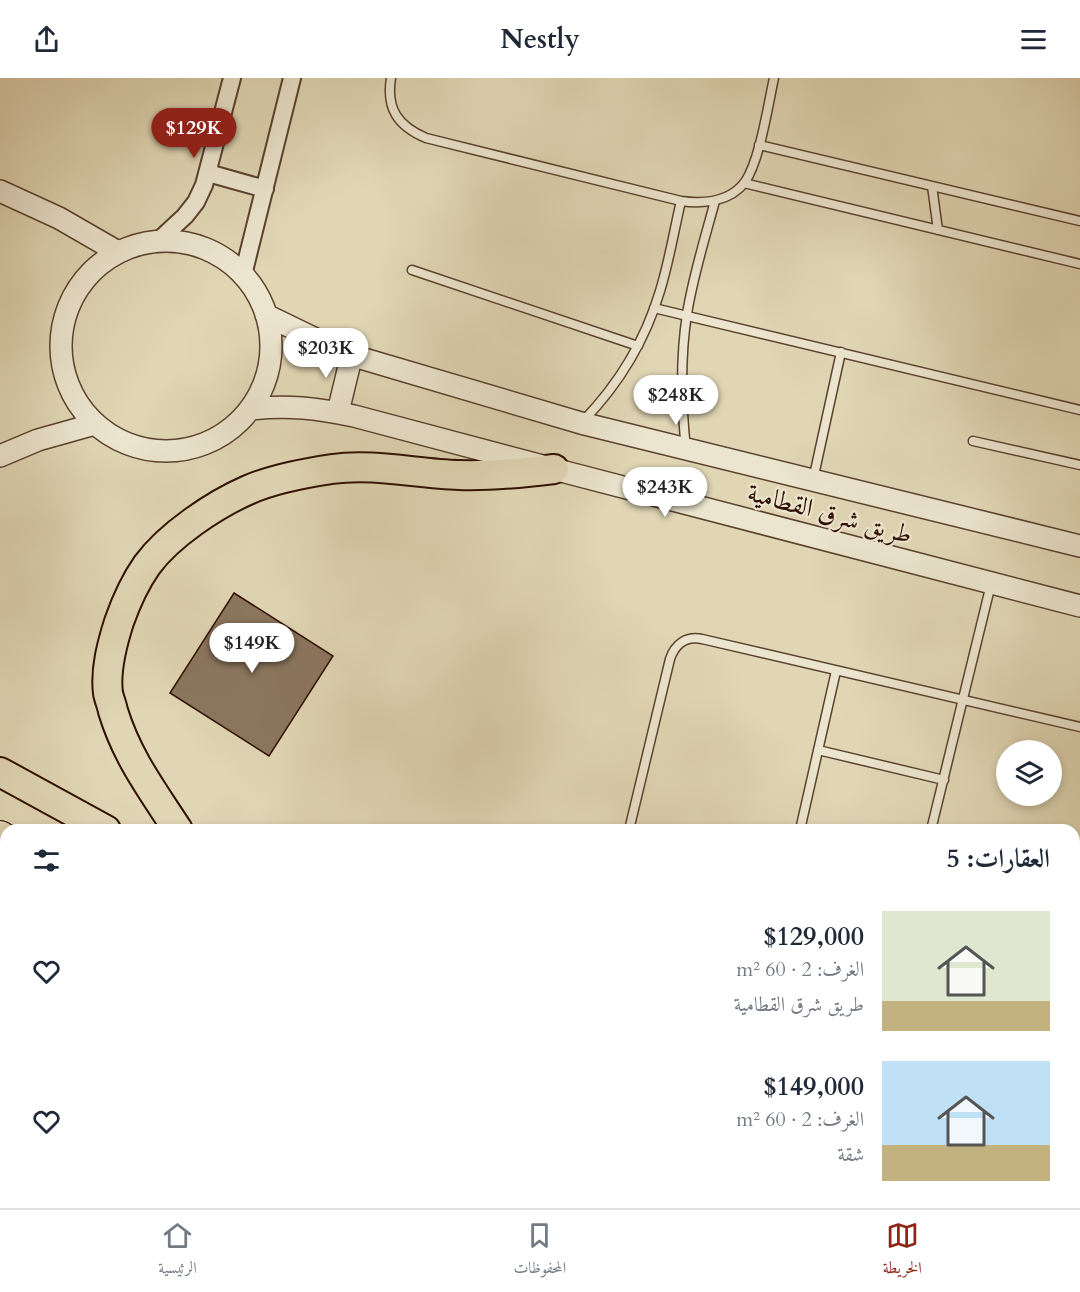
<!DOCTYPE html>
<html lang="ar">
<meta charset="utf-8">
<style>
:root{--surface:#fff;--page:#f6f6f7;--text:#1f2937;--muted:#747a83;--line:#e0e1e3;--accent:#8f2418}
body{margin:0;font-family:Cardo,Amiri,serif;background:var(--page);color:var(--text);direction:rtl;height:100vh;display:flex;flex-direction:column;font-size:22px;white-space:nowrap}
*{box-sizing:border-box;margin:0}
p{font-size:20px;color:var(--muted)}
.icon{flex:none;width:33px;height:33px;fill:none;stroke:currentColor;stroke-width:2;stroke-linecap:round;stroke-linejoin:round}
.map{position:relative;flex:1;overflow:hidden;direction:ltr}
.side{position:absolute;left:0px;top:746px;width:1080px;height:386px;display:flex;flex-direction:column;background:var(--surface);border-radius:18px 18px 0 0;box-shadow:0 3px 9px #0003;direction:rtl}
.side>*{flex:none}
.buttons{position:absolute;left:996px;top:662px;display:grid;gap:12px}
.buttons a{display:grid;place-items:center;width:66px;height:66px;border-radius:50%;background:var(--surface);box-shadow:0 3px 9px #0003;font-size:30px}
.price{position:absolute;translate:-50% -51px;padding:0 14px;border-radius:21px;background:#fff;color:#222;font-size:20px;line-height:39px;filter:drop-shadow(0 2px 3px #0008)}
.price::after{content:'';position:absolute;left:50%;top:36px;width:18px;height:14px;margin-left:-9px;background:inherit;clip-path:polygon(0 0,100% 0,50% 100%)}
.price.current{background:var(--accent);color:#fff}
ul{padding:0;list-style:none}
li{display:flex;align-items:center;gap:18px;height:150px;padding:0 30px}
li span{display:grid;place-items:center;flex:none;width:168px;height:120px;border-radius:0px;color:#555}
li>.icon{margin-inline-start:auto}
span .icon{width:72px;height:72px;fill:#fffc;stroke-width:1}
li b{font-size:26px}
h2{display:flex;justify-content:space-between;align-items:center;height:72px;padding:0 30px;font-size:26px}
header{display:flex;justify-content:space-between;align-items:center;height:78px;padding:0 30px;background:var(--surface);font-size:27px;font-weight:600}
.tabs{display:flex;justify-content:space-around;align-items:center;height:84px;border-top:2px solid var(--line);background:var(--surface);font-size:16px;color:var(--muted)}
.tabs a{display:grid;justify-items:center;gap:3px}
.tabs .current{color:var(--accent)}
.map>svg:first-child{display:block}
.building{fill:#8b765f;stroke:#2f0f02;stroke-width:1.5}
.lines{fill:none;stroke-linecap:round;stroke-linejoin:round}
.service-casing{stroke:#5b412e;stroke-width:11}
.minor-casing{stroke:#5b412e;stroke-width:20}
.tertiary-casing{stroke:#5b412e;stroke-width:24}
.trunk-casing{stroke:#2f0f02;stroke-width:32}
.motorway-casing{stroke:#2f0f02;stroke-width:34}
.service{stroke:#ebe4ce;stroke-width:8}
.minor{stroke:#ebe4ce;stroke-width:16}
.tertiary{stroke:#ebe4ce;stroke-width:21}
.trunk{stroke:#e0d6b4;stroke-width:28}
.motorway{stroke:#e0d6b4;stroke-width:32}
.labels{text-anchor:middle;stroke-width:4.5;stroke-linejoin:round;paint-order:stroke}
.street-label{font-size:26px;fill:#2f0f02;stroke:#ebe4ce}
</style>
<header><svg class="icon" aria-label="menu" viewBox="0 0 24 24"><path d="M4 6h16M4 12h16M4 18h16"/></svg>Nestly<svg class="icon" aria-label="share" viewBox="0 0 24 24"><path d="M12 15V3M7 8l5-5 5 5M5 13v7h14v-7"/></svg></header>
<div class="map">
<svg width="1080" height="1130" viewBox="0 0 1080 1130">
<rect width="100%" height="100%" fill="#e0d6b4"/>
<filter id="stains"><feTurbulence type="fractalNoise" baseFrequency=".00333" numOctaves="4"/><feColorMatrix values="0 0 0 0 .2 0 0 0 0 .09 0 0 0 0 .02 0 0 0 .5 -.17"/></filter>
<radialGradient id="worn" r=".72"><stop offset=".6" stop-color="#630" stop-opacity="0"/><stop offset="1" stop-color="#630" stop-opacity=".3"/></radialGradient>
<path class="building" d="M234 515 333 578 269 678 170 615Z"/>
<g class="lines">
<defs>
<path id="service" d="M391 0C386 31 398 48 426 60L681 123C703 126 730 124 745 104 760 82 768 27 774 0
M759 67 1080 143
M744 105 1080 186
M932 108 938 152
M412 192 638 268
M654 230 1080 332
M583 343C619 306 645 263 660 213 669 184 674 153 681 123
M973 363 1080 387
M686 371C681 325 680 281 687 236 693 198 705 160 715 123
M813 402 841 274
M818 672 944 702
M629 752 670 581C675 566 686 558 702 561L1080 649
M800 752 836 593
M931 752 991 506
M1074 987 1080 988"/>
<path id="minor" d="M208 95 265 111
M157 164 185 138 196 124 204 107 232 0
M243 197 292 0
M0 1008 6 1011
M219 1125 228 1130
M906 1125 920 1130"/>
<path id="tertiary" d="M0 113 59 140 118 174
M61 268a105 105 0 1 1 210 0a105 105 0 1 1-210 0Z
M266 237 332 269 364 281 581 345 1080 468
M250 331C289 327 316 330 354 338L569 395 1080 528
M338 334 352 276
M0 378 38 362 95 346"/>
<path id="trunk" d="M0 694 106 752
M178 752C152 712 127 679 113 633 112 627 109 621 108 615 105 592 112 566 119 544 126 524 135 504 147 487 169 457 214 427 248 412 273 401 305 395 332 391 374 385 417 396 459 397 491 398 522 395 554 391
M0 910 6 913
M392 1125 401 1130
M814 1125 826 1130"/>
<path id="motorway" d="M0 759 6 763
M0 838 6 841
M518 1125 527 1130
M671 1125 681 1130"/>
</defs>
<use href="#service" class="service-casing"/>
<use href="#minor" class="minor-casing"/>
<use href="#tertiary" class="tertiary-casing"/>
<use href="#trunk" class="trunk-casing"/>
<use href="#motorway" class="motorway-casing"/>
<use href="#service" class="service"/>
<use href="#minor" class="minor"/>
<use href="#tertiary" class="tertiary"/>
<use href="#trunk" class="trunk"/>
<use href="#motorway" class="motorway"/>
</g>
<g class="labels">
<g class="street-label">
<text transform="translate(830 435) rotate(15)" y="9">طريق شرق القطامية</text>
</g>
</g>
<rect width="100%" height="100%" filter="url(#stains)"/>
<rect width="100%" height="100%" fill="url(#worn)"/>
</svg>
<div class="buttons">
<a><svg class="icon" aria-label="layers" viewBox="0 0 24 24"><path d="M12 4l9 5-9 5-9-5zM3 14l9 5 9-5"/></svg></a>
</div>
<b class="price current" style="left:194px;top:81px">$129K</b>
<b class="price" style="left:326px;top:301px">$203K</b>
<b class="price" style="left:676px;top:348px">$248K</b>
<b class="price" style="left:665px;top:440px">$243K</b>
<b class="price" style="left:252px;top:596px">$149K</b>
<section class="side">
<h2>العقارات: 5<svg class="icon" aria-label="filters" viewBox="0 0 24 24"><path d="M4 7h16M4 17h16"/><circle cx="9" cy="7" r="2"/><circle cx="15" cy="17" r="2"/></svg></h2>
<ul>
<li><span style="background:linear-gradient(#dfe7d0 75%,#c2b280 0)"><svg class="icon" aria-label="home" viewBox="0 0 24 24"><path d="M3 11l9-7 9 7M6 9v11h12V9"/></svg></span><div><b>$129,000</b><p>الغرف: 2 · 60 m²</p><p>طريق شرق القطامية</p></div><svg class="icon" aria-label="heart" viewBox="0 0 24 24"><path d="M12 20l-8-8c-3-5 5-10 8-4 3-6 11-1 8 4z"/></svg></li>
<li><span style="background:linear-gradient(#bfe0f5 70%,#c2b280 0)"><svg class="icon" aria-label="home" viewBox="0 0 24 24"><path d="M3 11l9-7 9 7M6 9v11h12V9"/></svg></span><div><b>$149,000</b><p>الغرف: 2 · 60 m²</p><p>شقة</p></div><svg class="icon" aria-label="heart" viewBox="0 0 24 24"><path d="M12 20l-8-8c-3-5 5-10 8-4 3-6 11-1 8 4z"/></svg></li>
</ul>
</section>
</div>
<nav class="tabs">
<a class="current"><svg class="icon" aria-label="map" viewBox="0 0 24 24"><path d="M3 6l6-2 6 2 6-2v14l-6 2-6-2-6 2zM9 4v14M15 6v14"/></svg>الخريطة</a>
<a><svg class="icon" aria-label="saved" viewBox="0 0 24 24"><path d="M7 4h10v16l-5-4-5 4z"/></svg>المحفوظات</a>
<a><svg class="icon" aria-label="home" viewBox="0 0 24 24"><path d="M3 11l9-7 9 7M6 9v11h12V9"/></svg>الرئيسية</a>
</nav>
